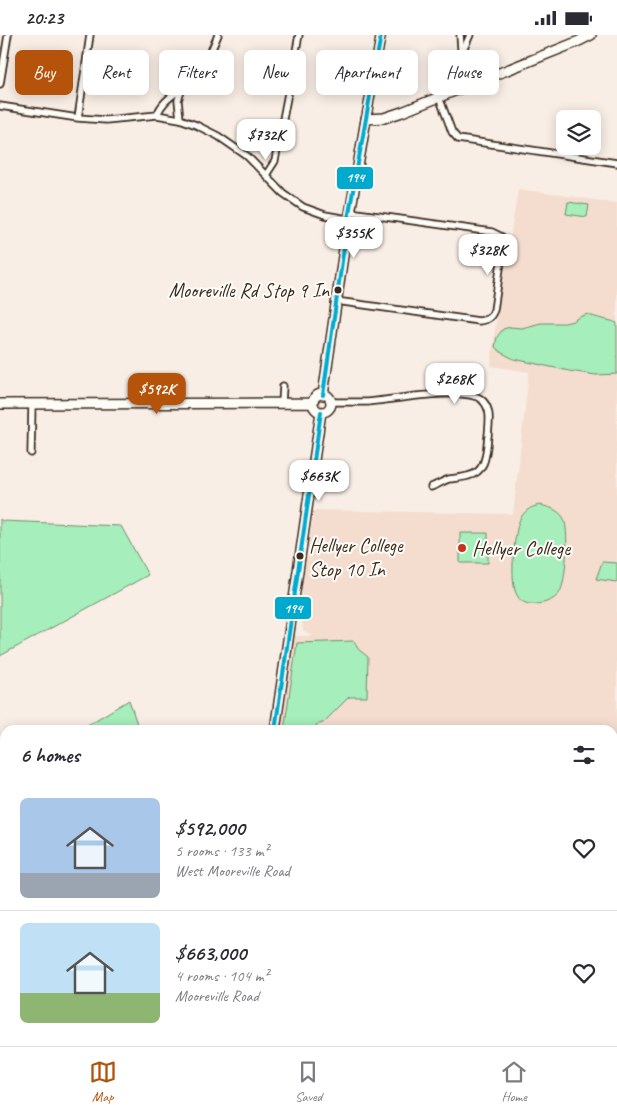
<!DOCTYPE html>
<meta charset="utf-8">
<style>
:root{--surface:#fff;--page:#f2f2f3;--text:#2b2b33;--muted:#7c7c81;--line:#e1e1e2;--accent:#b45309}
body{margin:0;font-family:Caveat,sans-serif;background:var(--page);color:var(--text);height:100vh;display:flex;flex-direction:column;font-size:19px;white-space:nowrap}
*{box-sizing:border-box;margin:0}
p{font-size:16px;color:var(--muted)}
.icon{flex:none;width:28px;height:28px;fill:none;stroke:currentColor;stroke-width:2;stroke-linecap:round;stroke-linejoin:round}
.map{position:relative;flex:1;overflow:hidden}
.panel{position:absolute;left:0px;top:690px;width:618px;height:321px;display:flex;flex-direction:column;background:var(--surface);border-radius:15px 15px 0 0;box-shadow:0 2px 12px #0003}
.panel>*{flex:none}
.top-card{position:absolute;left:15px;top:15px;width:588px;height:45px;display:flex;gap:10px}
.buttons{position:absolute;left:556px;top:75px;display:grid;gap:10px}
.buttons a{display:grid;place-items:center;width:45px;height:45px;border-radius:8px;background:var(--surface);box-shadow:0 2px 12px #0003;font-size:25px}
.price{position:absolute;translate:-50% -42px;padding:0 11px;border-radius:10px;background:#fff;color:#222;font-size:16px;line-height:32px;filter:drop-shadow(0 1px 2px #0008)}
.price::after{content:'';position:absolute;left:50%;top:30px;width:15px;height:11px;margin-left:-8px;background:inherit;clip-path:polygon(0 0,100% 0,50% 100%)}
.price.current{background:var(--accent);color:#fff}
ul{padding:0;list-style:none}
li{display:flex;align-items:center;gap:15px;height:125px;padding:0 20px}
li+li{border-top:1px solid var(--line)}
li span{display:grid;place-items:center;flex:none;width:140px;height:100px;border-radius:8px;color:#555}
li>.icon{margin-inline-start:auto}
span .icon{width:60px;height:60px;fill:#fffc;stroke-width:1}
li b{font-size:21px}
h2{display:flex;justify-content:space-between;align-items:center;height:60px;padding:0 20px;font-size:21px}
.chip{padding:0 18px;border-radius:8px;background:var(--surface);box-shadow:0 2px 12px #0003;font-size:18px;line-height:45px}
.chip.current{background:var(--accent);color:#fff}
.status{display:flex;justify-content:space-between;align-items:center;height:35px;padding:0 25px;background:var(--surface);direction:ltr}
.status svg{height:14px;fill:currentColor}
.menu{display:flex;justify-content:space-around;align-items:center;height:70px;border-top:1px solid var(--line);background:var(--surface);font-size:14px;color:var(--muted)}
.menu a{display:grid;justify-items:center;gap:2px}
.menu .current{color:var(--accent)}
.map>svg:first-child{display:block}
.built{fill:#f4ddcf}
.green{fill:#a6eebb;stroke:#708c6c}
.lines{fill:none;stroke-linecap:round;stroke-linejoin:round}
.minor-casing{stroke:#3b2a1e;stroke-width:9}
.tertiary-casing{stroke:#3b2a1e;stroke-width:11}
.secondary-casing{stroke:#3b2a1e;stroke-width:12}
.minor{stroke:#fdfcf7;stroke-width:5.5}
.tertiary{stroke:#fdfcf7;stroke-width:8}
.secondary{stroke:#fdfcf7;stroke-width:9}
.bus-1-casing{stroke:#fdfcf7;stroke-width:8}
.bus-1{stroke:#00a9ce;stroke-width:4}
.bus-dot{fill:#3b2a1e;stroke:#fdfcf7;stroke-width:2}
.poi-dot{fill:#c8321e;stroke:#fdfcf7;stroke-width:2}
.labels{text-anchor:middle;stroke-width:4;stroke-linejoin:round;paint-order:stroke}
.bus-label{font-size:20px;fill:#3b2a1e;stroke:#fdfcf7;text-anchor:end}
.poi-label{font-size:21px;fill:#3b2a1e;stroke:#fdfcf7;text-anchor:start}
.line-badge{stroke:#fdfcf7;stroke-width:2}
.badge-label{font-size:14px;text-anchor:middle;font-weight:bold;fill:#fff}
</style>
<div class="status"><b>20:23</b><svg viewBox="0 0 49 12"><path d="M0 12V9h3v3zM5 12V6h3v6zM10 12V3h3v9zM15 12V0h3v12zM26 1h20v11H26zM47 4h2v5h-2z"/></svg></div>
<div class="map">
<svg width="617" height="1011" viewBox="0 0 617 1011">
<rect width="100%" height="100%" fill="#f9eee5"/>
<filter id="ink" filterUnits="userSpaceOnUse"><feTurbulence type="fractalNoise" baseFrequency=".02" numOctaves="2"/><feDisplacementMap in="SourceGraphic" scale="10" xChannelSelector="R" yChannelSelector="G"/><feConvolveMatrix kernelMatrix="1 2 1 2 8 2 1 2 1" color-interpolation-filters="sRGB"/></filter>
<g filter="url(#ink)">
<path class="built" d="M518 154 617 168V795H612V695H275L289 601H312L303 595 302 585 303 570 301 556 314 475 513 479 529 337 491 331 495 294Z"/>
<path class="green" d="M568 167 589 170 587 182 566 179Z
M588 279C597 284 608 284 617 288V339L596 340 569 336 514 324 502 318 495 312 497 302 503 294 510 292 522 293 541 288H565L573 286 579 282Z
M540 470C549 472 557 474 563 482 570 492 566 547 560 557 554 567 539 570 529 569 524 568 519 565 517 560 509 549 514 493 521 482 527 474 531 472 540 470Z
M0 484 3 486 121 491 148 540 0 621Z
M460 498H488V528H460Z
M602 527 617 528V547L596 544Z
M354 606 358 614 368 622 367 662H349L323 688 316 690V695H284L297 608Z
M129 665 139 695H79Z
M0 717 5 718V1006H23L20 1011H0Z"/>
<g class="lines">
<defs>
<path id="minor" d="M460 0 462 28 470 50
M462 18 470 0
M0 49 8 0
M439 62 452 97 458 104 617 128
M0 71 78 83 106 85 157 80 180 84 196 90 218 101 247 121 283 158 303 172 325 180 348 184
M157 80C163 63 180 57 192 44 205 31 211 17 218 0
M78 83 90 0
M180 84 178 65 182 54
M266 140 275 126 299 0
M336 266 479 286C487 285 491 283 494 275L503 213 502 202 492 197 350 177
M330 367C343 367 356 367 368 367 391 365 466 351 482 365 492 374 489 388 488 401 486 417 487 437 468 441 461 443 455 443 449 444 443 446 437 450 431 452
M282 368 283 351
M31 418 32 369
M612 834H617
M612 914H617
M319 1006V1011
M398 1011V1006"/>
<path id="tertiary" d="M366 84 381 0"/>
<path id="secondary" d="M313 368a9 9 0 1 1 18 0a9 9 0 1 1-18 0Z
M323 360 344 214 366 84 384 83 402 77 577 7 591 0
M0 369 313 368
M275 695 321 377
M232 1011 233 1006"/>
</defs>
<use href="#minor" class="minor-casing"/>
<use href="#tertiary" class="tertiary-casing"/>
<use href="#secondary" class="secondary-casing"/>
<use href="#minor" class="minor"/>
<use href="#tertiary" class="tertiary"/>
<use href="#secondary" class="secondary"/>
<defs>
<path id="bus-1" d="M323 360 348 184 381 0
M275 695 321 377"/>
</defs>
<use href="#bus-1" class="bus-1-casing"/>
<use href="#bus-1" class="bus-1"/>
</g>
</g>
<g class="bus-dot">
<circle cx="338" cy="255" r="4.5"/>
<circle cx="300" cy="521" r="4.5"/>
</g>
<circle class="poi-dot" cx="462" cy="513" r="5"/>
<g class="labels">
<g class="bus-label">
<text x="329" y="262">Mooreville Rd Stop 9 In</text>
<text x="309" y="517" text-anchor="start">Hellyer College<tspan x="309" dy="24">Stop 10 In</tspan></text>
</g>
<g class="poi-label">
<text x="472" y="520">Hellyer College</text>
</g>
</g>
<g class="line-badge">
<rect x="336" y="131" width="38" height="24" rx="5" fill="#00a9ce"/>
<rect x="274" y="561" width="38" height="24" rx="5" fill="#00a9ce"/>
</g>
<g class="badge-label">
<text x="355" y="147">194</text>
<text x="293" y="578">194</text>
</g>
</svg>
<div class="buttons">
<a><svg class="icon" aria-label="layers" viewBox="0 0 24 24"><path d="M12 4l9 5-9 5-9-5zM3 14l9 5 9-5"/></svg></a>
</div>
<b class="price" style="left:266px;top:126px">$732K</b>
<b class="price" style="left:354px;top:224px">$355K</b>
<b class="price" style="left:488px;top:241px">$328K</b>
<b class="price" style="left:455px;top:370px">$268K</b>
<b class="price current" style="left:157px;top:380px">$592K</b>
<b class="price" style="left:319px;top:467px">$663K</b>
<div class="top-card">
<a class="chip current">Buy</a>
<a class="chip">Rent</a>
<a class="chip">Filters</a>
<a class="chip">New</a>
<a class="chip">Apartment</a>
<a class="chip">House</a>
</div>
<section class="panel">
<h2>6 homes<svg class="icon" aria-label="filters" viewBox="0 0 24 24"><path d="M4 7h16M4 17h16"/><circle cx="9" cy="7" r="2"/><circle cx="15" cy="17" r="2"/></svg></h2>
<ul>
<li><span style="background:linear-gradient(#a9c7e8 75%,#9aa5b1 0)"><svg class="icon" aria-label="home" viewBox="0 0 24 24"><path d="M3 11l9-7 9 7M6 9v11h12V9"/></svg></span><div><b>$592,000</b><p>5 rooms · 133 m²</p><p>West Mooreville Road</p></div><svg class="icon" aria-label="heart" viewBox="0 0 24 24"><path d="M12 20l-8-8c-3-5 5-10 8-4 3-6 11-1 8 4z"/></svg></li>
<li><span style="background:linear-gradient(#bfe0f5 70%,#8fb573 0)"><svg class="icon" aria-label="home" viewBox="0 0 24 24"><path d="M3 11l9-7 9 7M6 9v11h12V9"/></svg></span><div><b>$663,000</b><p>4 rooms · 104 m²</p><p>Mooreville Road</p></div><svg class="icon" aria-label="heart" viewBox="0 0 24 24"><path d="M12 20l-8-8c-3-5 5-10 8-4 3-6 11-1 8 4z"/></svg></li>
</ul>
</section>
</div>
<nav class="menu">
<a class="current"><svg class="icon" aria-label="map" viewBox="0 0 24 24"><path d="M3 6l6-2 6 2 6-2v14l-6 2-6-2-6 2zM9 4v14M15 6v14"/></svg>Map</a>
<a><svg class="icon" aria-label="saved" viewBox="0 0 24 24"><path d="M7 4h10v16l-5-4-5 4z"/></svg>Saved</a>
<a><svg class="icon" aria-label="home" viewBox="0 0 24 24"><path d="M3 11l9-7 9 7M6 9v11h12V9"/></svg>Home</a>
</nav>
